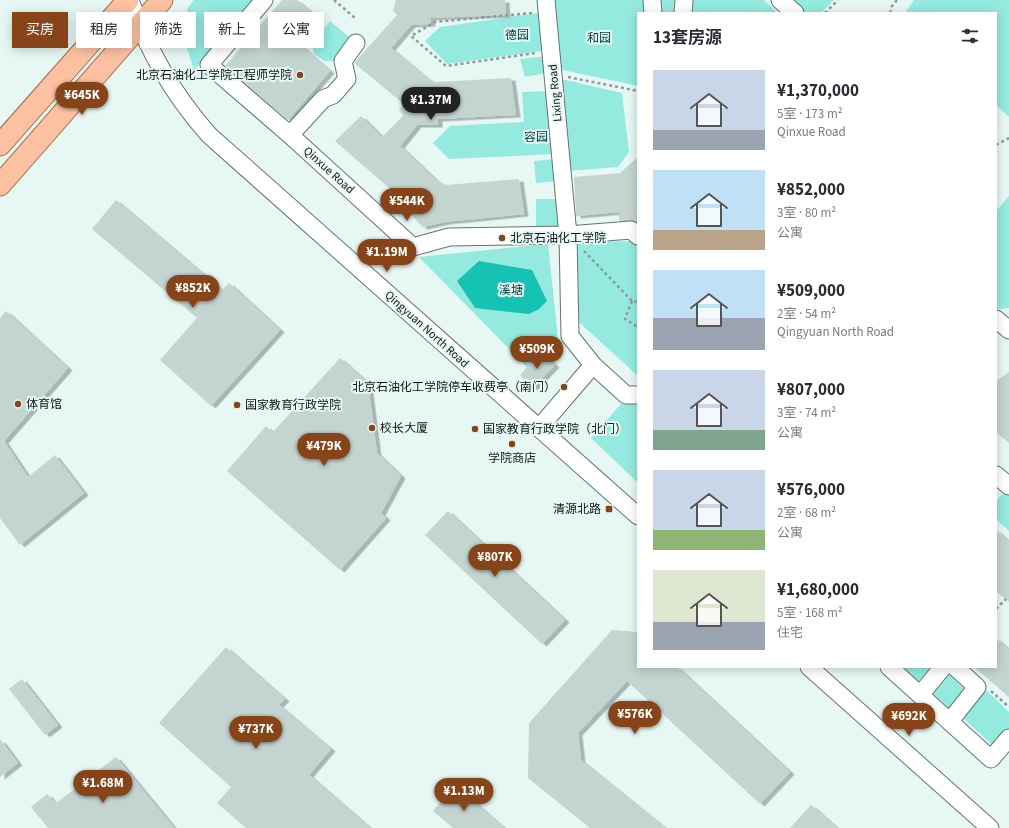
<!DOCTYPE html>
<html lang="zh">
<meta charset="utf-8">
<style>
:root{--surface:#fff;--page:#f2f2f3;--text:#2b2b33;--muted:#7c7c81;--accent:#884419}
body{margin:0;font-family:"Source Sans 3","Noto Sans SC",sans-serif;background:var(--page);color:var(--text);height:100vh;display:flex;flex-direction:column;font-size:15px;white-space:nowrap}
*{box-sizing:border-box;margin:0}
p{font-size:13px;color:var(--muted)}
.icon{flex:none;width:22px;height:22px;fill:none;stroke:currentColor;stroke-width:2;stroke-linecap:round;stroke-linejoin:round}
.map{position:relative;flex:1;overflow:hidden}
.panel{position:absolute;left:637px;top:12px;width:360px;height:656px;display:flex;flex-direction:column;background:var(--surface);border-radius:0px;box-shadow:0 2px 10px #0003}
.panel>*{flex:none}
.guide{position:absolute;left:12px;top:12px;width:380px;height:36px;display:flex;gap:8px}
.price{position:absolute;translate:-50% -34px;padding:0 9px;border-radius:14px;background:var(--accent);color:#fff;font-size:13px;line-height:26px;filter:drop-shadow(0 1px 2px #0008)}
.price::after{content:'';position:absolute;left:50%;top:24px;width:12px;height:9px;margin-left:-6px;background:inherit;clip-path:polygon(0 0,100% 0,50% 100%)}
.price.current{background:#222;color:#fff}
ul{padding:0;list-style:none}
li{display:flex;align-items:center;gap:12px;height:100px;padding:0 16px}
li span{display:grid;place-items:center;flex:none;width:112px;height:80px;border-radius:0px;color:#555}
li>.icon{margin-inline-start:auto}
span .icon{width:48px;height:48px;fill:#fffc;stroke-width:1}
li b{font-size:17px}
h2{display:flex;justify-content:space-between;align-items:center;height:48px;padding:0 16px;font-size:17px}
.pill{padding:0 14px;border-radius:0px;background:var(--surface);box-shadow:0 2px 10px #0003;font-size:14px;line-height:36px}
.pill.current{background:var(--accent);color:#fff}
.map>svg:first-child{display:block}
.green{fill:#94eadf}
.water{fill:#16c2b3}
.building{fill:#c3d4d1;filter:url(#shadow)}
.lines{fill:none;stroke-linecap:round;stroke-linejoin:round}
.minor-casing{stroke:#657471;stroke-width:19}
.major-casing{stroke:#a76a47;stroke-width:23}
.path{stroke:#8f9b99;stroke-width:2.5;stroke-dasharray:3 3;stroke-linecap:butt}
.minor{stroke:#fff;stroke-width:17}
.major{stroke:#fbc1a1;stroke-width:21}
.poi-dot{fill:#884419;stroke:#e6f7f4;stroke-width:1.5}
.labels{text-anchor:middle;stroke-width:4;stroke-linejoin:round;paint-order:stroke}
.park-label{font-size:12px;fill:#00443e;stroke:#e6f7f4}
.poi-label{font-size:12px;fill:#101615;stroke:#e6f7f4;text-anchor:start}
.street-label{font-size:12px;fill:#101615;stroke:#e6f7f4}
</style>
<div class="map">
<svg width="1009" height="828" viewBox="0 0 1009 828">
<defs>
<filter id="shadow"><feDropShadow dx="4.5" dy="2.5" stdDeviation="0" flood-color="#0004"/></filter>
</defs>
<rect width="100%" height="100%" fill="#e6f7f4"/>
<path class="green" d="M194 0H256L194 70C187 48 175 20 194 0Z
M553 0H647V13H638V86L558 69Z
M652 0H684L683 13H653Z
M690 0H764L778 13H688Z
M794 0H834L821 13H804Z
M914 0H1009V117L996 105V13H905Z
M544 12 549 50 447 64 425 41 440 27Z
M330 21 354 41 338 61H324L314 54 312 43Z
M547 56 550 72 525 77 520 59Z
M557 78 622 93 629 152 618 167 567 171Z
M552 91 556 154 449 159 433 143 450 126 524 122 522 92Z
M557 159 559 181 536 183 534 161Z
M1009 196V308L996 309V211Z
M536 199H559L560 228H536Z
M634 241 638 244V376L570 314 577 242Z
M548 244 558 339 528 368 419 257Z
M621 404H638V483L591 438Z
M1006 490 1009 492V531L996 519V501Z
M902 667H933L919 682Z
M949 674 965 690 949 708 932 693Z
M986 690 1009 712V732L995 747 962 717Z"/>
<path class="water" d="M479 261 532 270 547 301 539 309 529 314 475 308 457 281Z"/>
<path class="building" d="M282 0H297L319 19 298 43 330 71 288 120 225 66Z
M396 0H505L506 15 430 18 431 24 411 25 391 48 428 79 436 82 511 78 516 115 438 119V125H417L400 146 436 180 446 185 519 179 524 214 445 222 423 227 408 212 411 207 335 141 361 116 382 137 403 116 399 109 404 104 354 63 397 15 393 11Z
M638 157V222L630 220 619 221V212L576 216 574 177 620 173Z
M116 200 222 290 229 283 280 330 211 406 160 360 197 318 92 229Z
M6 311 68 368 4 441 28 477 55 455 84 493 20 545 0 518V318Z
M541 352 555 365 533 388 520 375Z
M340 358 368 383 377 453 401 476 381 513 386 518 340 570 227 471 266 426 273 432Z
M1009 372V443L996 432V381Z
M448 511 565 620 542 644 425 535Z
M996 530 1009 542V602L996 591Z
M612 630 638 632V667H677L790 772 760 804 627 681 578 733 581 760 665 828H590L528 778 529 723Z
M996 638 1009 650V697L974 667H996Z
M226 647 285 699 279 705 331 749 309 775 370 828H246L217 803 231 787 159 723Z
M22 679 58 725 45 735 9 689Z
M0 739 18 763 0 777Z
M116 757 174 828H48L31 807 47 794 55 803 59 801Z
M455 785 504 828H453L433 811Z
M811 805 837 828H790Z"/>
<g class="lines">
<defs>
<path id="minor" d="M130 0C149 52 172 93 209 135L638 516
M264 0 209 65 290 135
M652 0 653 13
M780 0 795 13
M683 13 684 0
M356 43 343 61 347 79 333 95 323 99 290 135 413 247 449 237 568 235 546 0
M638 236 631 230 568 235 570 336 593 365 626 395H638
M996 319 1009 330
M539 428 593 365
M996 475 1009 486
M809 667 990 828
M889 667 991 759 1009 738
M920 695 943 667
M950 721 977 687 955 667"/>
<path id="major" d="M0 145 128 0
M0 185 162 0"/>
</defs>
<use href="#minor" class="minor-casing"/>
<use href="#major" class="major-casing"/>
<path class="path" d="M334 0 355 18
M532 13 435 22 411 36 446 66 536 53
M825 13 838 0
M890 13 892 6 897 0
M568 77 638 91
M996 145 1009 138
M584 251 632 301 638 302
M632 301 625 319 638 327
M996 609 1006 599
M991 691 1009 707"/>
<use href="#minor" class="minor"/>
<use href="#major" class="major"/>
</g>
<g class="poi-dot">
<circle cx="300" cy="75" r="4"/>
<circle cx="502" cy="238" r="4"/>
<circle cx="564" cy="387" r="4"/>
<circle cx="18" cy="404" r="4"/>
<circle cx="237" cy="405" r="4"/>
<circle cx="372" cy="428" r="4"/>
<circle cx="475" cy="429" r="4"/>
<circle cx="512" cy="444" r="4"/>
<rect x="605" y="505" width="8" height="8" rx="2"/>
</g>
<g class="labels">
<g class="park-label">
<text x="517" y="39">德园</text>
<text x="599" y="42">和园</text>
<text x="536" y="141">容园</text>
<text x="511" y="294">溪塘</text>
</g>
<g class="poi-label">
<text x="292" y="79" text-anchor="end">北京石油化工学院工程师学院</text>
<text x="510" y="242">北京石油化工学院</text>
<text x="556" y="391" text-anchor="end">北京石油化工学院停车收费亭（南门）</text>
<text x="26" y="408">体育馆</text>
<text x="245" y="409">国家教育行政学院</text>
<text x="380" y="432">校长大厦</text>
<text x="483" y="433">国家教育行政学院（北门）</text>
<text x="512" y="462" text-anchor="middle">学院商店</text>
<text x="601" y="513" text-anchor="end">清源北路</text>
</g>
<g class="street-label">
<text transform="translate(555 93) rotate(-95)" y="4">Lixing Road</text>
<text transform="translate(329 170) rotate(42)" y="4">Qinxue Road</text>
<text transform="translate(427 329) rotate(42)" y="4">Qingyuan North Road</text>
</g>
</g>
</svg>
<b class="price" style="left:82px;top:116px">¥645K</b>
<b class="price current" style="left:431px;top:121px">¥1.37M</b>
<b class="price" style="left:407px;top:222px">¥544K</b>
<b class="price" style="left:387px;top:273px">¥1.19M</b>
<b class="price" style="left:193px;top:309px">¥852K</b>
<b class="price" style="left:537px;top:370px">¥509K</b>
<b class="price" style="left:324px;top:467px">¥479K</b>
<b class="price" style="left:495px;top:578px">¥807K</b>
<b class="price" style="left:635px;top:735px">¥576K</b>
<b class="price" style="left:909px;top:737px">¥692K</b>
<b class="price" style="left:256px;top:750px">¥737K</b>
<b class="price" style="left:103px;top:804px">¥1.68M</b>
<b class="price" style="left:464px;top:812px">¥1.13M</b>
<div class="guide">
<a class="pill current">买房</a>
<a class="pill">租房</a>
<a class="pill">筛选</a>
<a class="pill">新上</a>
<a class="pill">公寓</a>
</div>
<section class="panel">
<h2>13套房源<svg class="icon" aria-label="filters" viewBox="0 0 24 24"><path d="M4 7h16M4 17h16"/><circle cx="9" cy="7" r="2"/><circle cx="15" cy="17" r="2"/></svg></h2>
<ul>
<li><span style="background:linear-gradient(#c9d6e8 75%,#9aa5b1 0)"><svg class="icon" aria-label="home" viewBox="0 0 24 24"><path d="M3 11l9-7 9 7M6 9v11h12V9"/></svg></span><div><b>¥1,370,000</b><p>5室 · 173 m²</p><p>Qinxue Road</p></div></li>
<li><span style="background:linear-gradient(#bfe0f5 75%,#b9a48a 0)"><svg class="icon" aria-label="home" viewBox="0 0 24 24"><path d="M3 11l9-7 9 7M6 9v11h12V9"/></svg></span><div><b>¥852,000</b><p>3室 · 80 m²</p><p>公寓</p></div></li>
<li><span style="background:linear-gradient(#bfe0f5 60%,#9aa5b1 0)"><svg class="icon" aria-label="home" viewBox="0 0 24 24"><path d="M3 11l9-7 9 7M6 9v11h12V9"/></svg></span><div><b>¥509,000</b><p>2室 · 54 m²</p><p>Qingyuan North Road</p></div></li>
<li><span style="background:linear-gradient(#c9d6e8 75%,#7fa58c 0)"><svg class="icon" aria-label="home" viewBox="0 0 24 24"><path d="M3 11l9-7 9 7M6 9v11h12V9"/></svg></span><div><b>¥807,000</b><p>3室 · 74 m²</p><p>公寓</p></div></li>
<li><span style="background:linear-gradient(#c9d6e8 75%,#8fb573 0)"><svg class="icon" aria-label="home" viewBox="0 0 24 24"><path d="M3 11l9-7 9 7M6 9v11h12V9"/></svg></span><div><b>¥576,000</b><p>2室 · 68 m²</p><p>公寓</p></div></li>
<li><span style="background:linear-gradient(#dfe7d0 65%,#9aa5b1 0)"><svg class="icon" aria-label="home" viewBox="0 0 24 24"><path d="M3 11l9-7 9 7M6 9v11h12V9"/></svg></span><div><b>¥1,680,000</b><p>5室 · 168 m²</p><p>住宅</p></div></li>
</ul>
</section>
</div>
